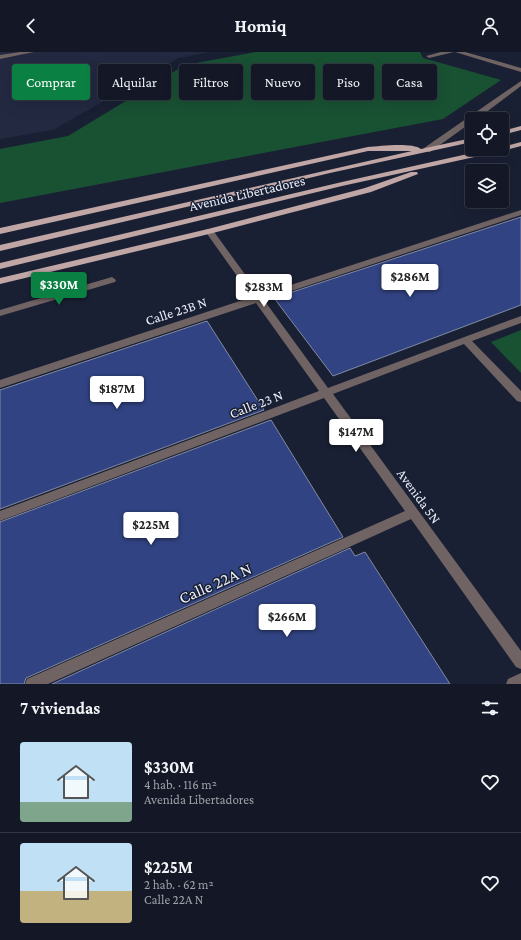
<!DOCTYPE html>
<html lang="es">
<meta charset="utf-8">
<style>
:root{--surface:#141826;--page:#212532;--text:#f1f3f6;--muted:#9da0a7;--line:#333743;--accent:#0b8043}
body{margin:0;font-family:"Crimson Pro",serif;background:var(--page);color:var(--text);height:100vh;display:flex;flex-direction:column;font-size:15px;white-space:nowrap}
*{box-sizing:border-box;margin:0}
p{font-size:13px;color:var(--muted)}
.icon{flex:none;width:22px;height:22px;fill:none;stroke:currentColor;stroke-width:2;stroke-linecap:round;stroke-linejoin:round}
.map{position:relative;height:632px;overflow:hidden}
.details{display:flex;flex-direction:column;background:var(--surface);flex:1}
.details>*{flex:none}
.banner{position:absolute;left:12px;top:12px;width:497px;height:36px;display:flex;gap:8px}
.fabs{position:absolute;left:465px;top:60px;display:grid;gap:8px}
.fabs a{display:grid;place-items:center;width:44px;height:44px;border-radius:4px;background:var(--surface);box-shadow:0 4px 16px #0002,0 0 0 1px var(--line);font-size:20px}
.price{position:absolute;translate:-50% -34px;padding:0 9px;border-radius:4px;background:#fff;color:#222;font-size:13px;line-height:26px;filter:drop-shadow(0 1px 2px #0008)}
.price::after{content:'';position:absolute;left:50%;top:24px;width:12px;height:9px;margin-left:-6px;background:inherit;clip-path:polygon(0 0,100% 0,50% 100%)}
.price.current{background:var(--accent);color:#fff}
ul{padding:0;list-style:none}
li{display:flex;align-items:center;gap:12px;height:100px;padding:0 20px}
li+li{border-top:1px solid var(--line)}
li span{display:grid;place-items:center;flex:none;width:112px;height:80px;border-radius:4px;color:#555}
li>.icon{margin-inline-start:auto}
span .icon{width:48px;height:48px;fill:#fffc;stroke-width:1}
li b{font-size:17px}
h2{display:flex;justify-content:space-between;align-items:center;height:48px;padding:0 20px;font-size:17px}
.chip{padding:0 14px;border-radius:4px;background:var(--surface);box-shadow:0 4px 16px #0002,0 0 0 1px var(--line);font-size:14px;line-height:36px}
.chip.current{background:var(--accent);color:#fff}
header{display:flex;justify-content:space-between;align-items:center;height:52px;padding:0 20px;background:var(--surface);font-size:18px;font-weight:700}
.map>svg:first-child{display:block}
.built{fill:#222941}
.green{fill:#195133}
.building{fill:#314383;stroke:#828ba1}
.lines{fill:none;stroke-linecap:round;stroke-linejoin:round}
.service{fill:#706363;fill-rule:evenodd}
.minor{fill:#706363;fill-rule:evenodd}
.primary{fill:#c0a6a5;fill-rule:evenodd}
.labels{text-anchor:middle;stroke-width:3;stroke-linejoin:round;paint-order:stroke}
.street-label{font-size:14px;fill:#e9eefa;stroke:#1a2033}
.near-street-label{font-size:17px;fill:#e9eefa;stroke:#1a2033}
</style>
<header><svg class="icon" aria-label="back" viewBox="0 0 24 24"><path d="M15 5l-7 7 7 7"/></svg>Homiq<svg class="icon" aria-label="person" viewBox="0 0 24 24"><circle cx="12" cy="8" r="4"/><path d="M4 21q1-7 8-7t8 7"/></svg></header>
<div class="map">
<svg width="521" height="632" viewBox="0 0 521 632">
<rect width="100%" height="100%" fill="#1a2033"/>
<path class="built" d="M0 0H210L179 6 53 78 0 87Z"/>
<path class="green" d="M256 0H420L423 6 501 28 443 67 0 151V97L68 84 185 13Z
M521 278V321L491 290Z"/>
<path class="building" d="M521 165V253L333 324 274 246Z
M207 269 264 358 0 457V338Z
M271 368 343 485 26 626 24 632H0V470Z
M350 496 355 504 365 500 450 632H52Z"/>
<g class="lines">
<path class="service" d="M455 0H465L521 16V20Z"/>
<path class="minor" d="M20 0H34L0 7V3Z
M441 0H454L429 6 426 4Z
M521 29V34L477 67H472V70L430 100H424V96Z
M521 158V163L264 248 328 336 521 264V271L472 289 521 339V350L517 349 464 292 333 342 521 599V617L516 615 411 467 48 632H25L27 627 405 459 324 346 0 469V459L319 339 256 251 0 336V328L252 245 205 179 206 177H212L260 243Z
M112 225 116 228 115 230 0 264V258Z
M521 621V632H506L508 627Z"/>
<path class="primary" d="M521 74V78L502 83V79Z
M472 86V90L330 121 0 199V193L412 99H368L0 182V176L368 95C380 94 412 90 421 97Z
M521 90V94L502 99 342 134 0 217V211L342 130 490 97H502V95Z
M411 120H417L418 122 371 140 209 182 0 232V226L208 177 365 136Z"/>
</g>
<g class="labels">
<g class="street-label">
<text transform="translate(247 141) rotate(-13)" y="5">Avenida Libertadores</text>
<text transform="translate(176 259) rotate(-18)" y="5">Calle 23B N</text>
<text transform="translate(256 352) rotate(-21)" y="5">Calle 23 N</text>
<text transform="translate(419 444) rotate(54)" y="5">Avenida 5N</text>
</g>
<g class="near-street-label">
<text transform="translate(215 531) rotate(-24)" y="6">Calle 22A N</text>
</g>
</g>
</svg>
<div class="fabs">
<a><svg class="icon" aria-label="locate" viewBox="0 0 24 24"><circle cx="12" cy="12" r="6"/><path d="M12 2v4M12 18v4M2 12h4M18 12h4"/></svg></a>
<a><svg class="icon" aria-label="layers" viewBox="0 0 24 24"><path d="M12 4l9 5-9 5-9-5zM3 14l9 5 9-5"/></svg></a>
</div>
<b class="price" style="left:410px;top:246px">$286M</b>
<b class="price current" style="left:59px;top:254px">$330M</b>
<b class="price" style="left:264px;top:256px">$283M</b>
<b class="price" style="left:117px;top:358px">$187M</b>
<b class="price" style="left:356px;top:401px">$147M</b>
<b class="price" style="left:151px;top:494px">$225M</b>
<b class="price" style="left:287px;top:586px">$266M</b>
<div class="banner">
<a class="chip current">Comprar</a>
<a class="chip">Alquilar</a>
<a class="chip">Filtros</a>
<a class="chip">Nuevo</a>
<a class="chip">Piso</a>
<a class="chip">Casa</a>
</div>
</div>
<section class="details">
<h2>7 viviendas<svg class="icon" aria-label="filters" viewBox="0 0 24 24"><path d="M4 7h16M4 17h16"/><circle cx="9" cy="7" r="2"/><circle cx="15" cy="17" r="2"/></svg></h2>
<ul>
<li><span style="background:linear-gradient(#bfe0f5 75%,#7fa58c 0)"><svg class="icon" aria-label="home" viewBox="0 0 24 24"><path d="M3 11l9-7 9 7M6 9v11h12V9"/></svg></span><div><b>$330M</b><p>4 hab. · 116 m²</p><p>Avenida Libertadores</p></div><svg class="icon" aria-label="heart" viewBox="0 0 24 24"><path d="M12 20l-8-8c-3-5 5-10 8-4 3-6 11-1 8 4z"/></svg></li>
<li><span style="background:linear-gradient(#bfe0f5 60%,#c2b280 0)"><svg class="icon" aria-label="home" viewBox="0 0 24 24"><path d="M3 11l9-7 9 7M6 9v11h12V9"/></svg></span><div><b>$225M</b><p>2 hab. · 62 m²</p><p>Calle 22A N</p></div><svg class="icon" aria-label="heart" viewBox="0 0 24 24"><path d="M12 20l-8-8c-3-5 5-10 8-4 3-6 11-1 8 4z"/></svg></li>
</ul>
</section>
